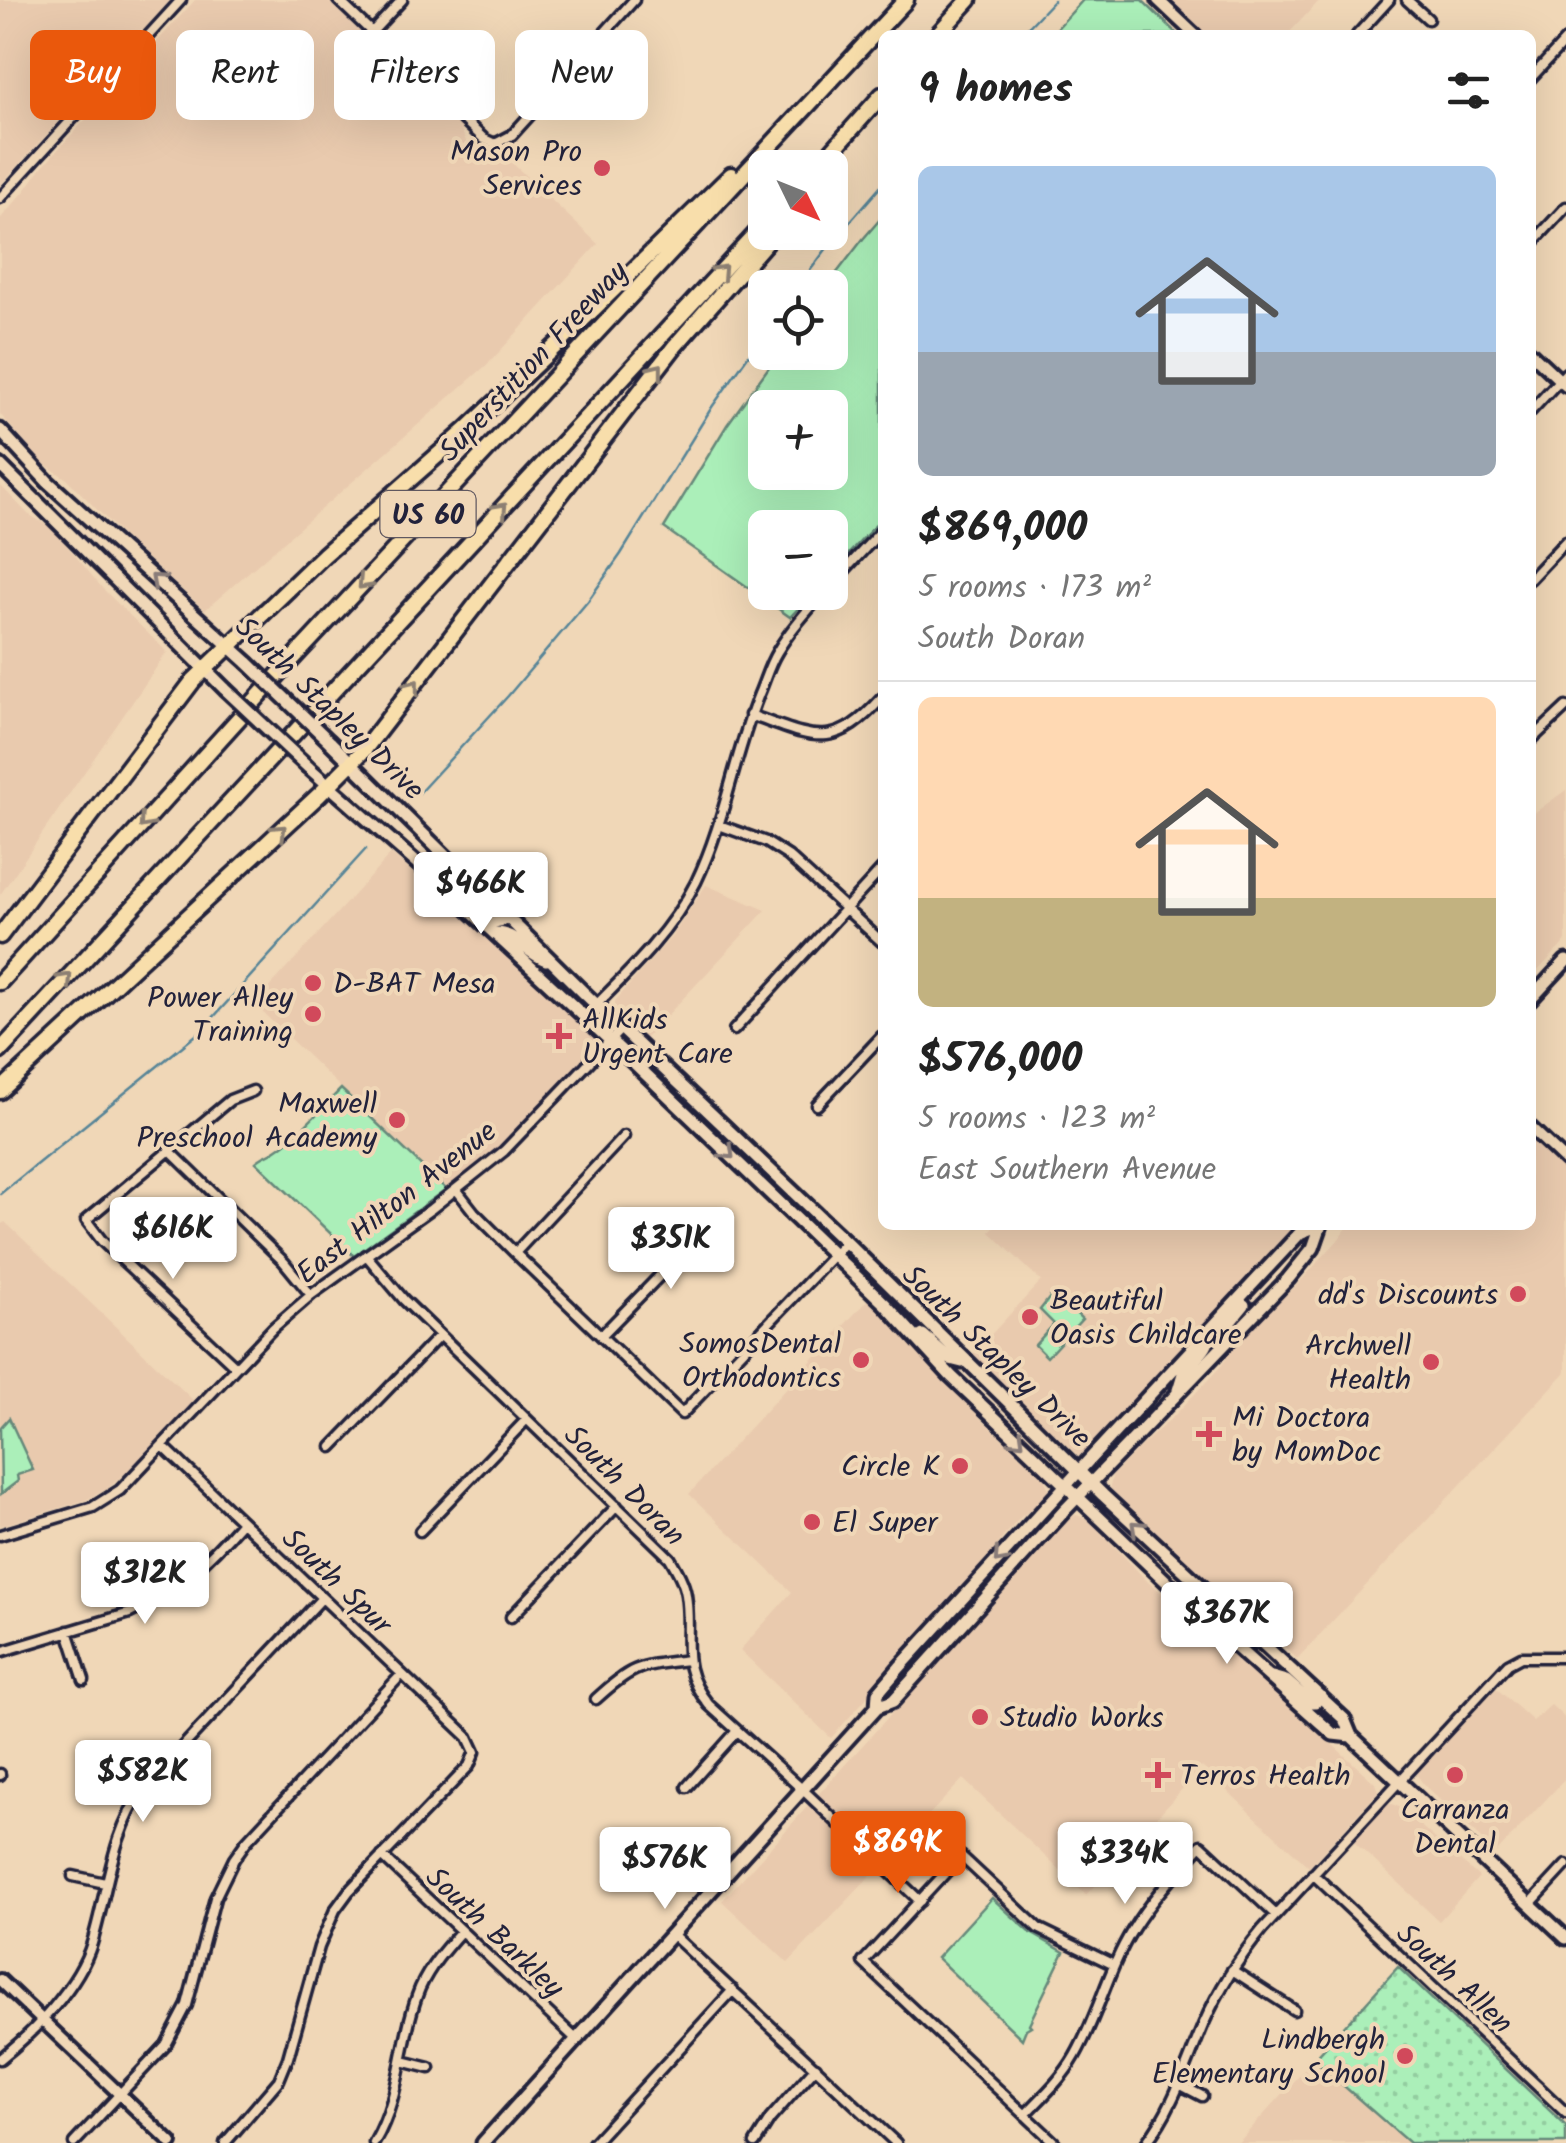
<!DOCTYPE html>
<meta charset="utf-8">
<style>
:root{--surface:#fff;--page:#f2f2f2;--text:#222;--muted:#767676;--line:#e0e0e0;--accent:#ea580c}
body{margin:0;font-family:Kalam,sans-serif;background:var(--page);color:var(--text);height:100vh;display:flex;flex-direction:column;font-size:38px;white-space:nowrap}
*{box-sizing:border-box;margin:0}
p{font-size:32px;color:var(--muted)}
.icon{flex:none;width:55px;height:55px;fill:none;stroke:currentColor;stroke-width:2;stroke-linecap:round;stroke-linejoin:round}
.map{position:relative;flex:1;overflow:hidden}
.side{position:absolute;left:878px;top:30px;width:658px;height:1200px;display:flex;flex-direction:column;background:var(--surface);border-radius:15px;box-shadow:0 10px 40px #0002}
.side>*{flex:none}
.hud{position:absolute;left:30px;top:30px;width:698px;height:90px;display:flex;gap:20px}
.needle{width:65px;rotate:133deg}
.buttons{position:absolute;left:748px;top:150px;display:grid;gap:20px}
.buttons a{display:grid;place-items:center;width:100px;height:100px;border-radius:15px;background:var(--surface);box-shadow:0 10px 40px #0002;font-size:50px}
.price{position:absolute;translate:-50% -85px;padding:0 22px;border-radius:10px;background:#fff;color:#222;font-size:32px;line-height:65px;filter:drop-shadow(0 2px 5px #0008)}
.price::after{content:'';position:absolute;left:50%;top:60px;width:30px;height:22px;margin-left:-15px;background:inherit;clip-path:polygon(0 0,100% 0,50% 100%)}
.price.active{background:var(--accent);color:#fff}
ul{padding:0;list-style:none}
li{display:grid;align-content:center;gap:20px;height:530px;padding:0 40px}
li+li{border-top:2px solid var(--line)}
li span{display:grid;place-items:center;height:310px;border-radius:15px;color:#555}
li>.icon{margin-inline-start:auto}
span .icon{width:180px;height:180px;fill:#fffc;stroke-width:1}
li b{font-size:42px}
h2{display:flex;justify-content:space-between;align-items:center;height:120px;padding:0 40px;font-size:42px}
.chip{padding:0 35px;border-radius:15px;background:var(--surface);box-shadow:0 10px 40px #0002;font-size:35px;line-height:90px}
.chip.active{background:var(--accent);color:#fff}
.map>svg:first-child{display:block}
.built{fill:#e9caae}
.grass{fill:url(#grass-dots);stroke:#66887a;stroke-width:2.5}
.park{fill:#abefb9;stroke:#66887a;stroke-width:2.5;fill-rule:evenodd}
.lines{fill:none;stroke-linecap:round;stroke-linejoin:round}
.stream{stroke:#568497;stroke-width:2.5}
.minor-casing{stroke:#22223b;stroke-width:15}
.tertiary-casing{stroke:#22223b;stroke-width:18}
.secondary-casing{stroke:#22223b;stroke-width:19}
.motorway-casing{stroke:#22223b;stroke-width:21}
.minor{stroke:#f0d7b7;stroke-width:8}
.tertiary{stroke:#f0d7b7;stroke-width:10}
.secondary{stroke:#f0d7b7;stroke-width:11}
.motorway{stroke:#f8deab;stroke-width:14}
.secondary-bridge-casing{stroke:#22223b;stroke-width:19;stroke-linecap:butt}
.secondary-bridge{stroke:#f0d7b7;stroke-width:11}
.oneway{stroke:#8d8073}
.oneway2{stroke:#897c79}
.poi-dot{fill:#d1495b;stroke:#f0d7b7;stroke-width:4}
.labels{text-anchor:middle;stroke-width:8;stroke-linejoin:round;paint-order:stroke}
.shield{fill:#f0d7b7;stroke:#605860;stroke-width:2.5}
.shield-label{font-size:28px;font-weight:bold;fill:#22223b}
.poi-label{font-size:30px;fill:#22223b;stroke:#f0d7b7;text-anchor:end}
.street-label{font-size:30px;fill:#22223b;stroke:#f0d7b7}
</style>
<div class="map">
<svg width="1566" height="2143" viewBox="0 0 1566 2143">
<defs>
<pattern id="grass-dots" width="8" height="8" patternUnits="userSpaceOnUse" patternTransform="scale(2.5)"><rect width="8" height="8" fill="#abefb9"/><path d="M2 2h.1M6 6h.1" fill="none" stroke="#93cda0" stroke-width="1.8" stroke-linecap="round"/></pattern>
</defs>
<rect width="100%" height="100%" fill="#f0d7b7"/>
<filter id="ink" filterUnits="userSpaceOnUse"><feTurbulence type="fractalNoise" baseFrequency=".01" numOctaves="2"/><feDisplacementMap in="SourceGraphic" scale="20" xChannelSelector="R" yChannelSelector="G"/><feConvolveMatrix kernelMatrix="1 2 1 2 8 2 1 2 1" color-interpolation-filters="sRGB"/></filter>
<g filter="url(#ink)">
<path class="built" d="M0 0H171L0 185Z
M195 0H327L460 126 469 149 484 161 495 164 509 160 598 244 489 363 205 610 130 543 67 479 43 463 0 414V219L24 192 42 167Z
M1158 0H1320L1287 35H1195Z
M0 485 28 514 53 529 103 589 167 652 0 895Z
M1566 790V941L1530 979V816Z
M391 854 521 967 589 1030 597 1040 595 1048 497 1151 446 1189 254 1004Z
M706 885 766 910 646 1038 620 1013 615 1006V1001L673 935Z
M1530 1139 1566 1173V1372L1297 1659 1248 1612 1225 1597 1113 1491 1110 1487 1112 1476 1141 1446 1175 1415 1222 1365 1236 1343 1263 1314 1295 1287 1338 1240 1349 1225H1530Z
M5 1222 194 1401 128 1471 107 1489 86 1500 0 1526V1225Z
M996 1225H1301L1091 1451 1086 1455 1078 1456 971 1356 1041 1281 990 1232Z
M870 1297 980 1418 1043 1477 1049 1489 1044 1499 1021 1517 1004 1536 981 1568 831 1738 740 1650 792 1592 689 1494Z
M1076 1515 1088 1519 1149 1583 1171 1599 1375 1783 1378 1792 1309 1867 1202 1767 1086 1895 963 1779 788 1963 722 1901 1067 1519Z
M1496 1688 1533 1721 1551 1705 1566 1719V1778L1496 1853 1424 1785 1417 1775 1418 1769Z
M1387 1805 1392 1804 1399 1807 1479 1877 1439 1921 1354 1842Z
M1398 1967 1566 2126V2143H1238Z"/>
<path class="grass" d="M1398 1967 1566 2126V2143H1409L1314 2060Z"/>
<path class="park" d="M1083 0H1142L1178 35H1051Z
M882 217V518L830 574V528H765V592L813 593 790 617 664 528 727 425 779 353 830 352V288L826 287 863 239ZM765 408H830V472H765Z
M341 1089 446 1189 354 1256 256 1162C262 1156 269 1155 276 1150 300 1134 321 1109 341 1089Z
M1054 1292 1082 1319 1047 1357 1035 1345 1054 1324 1040 1310Z
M9 1418 33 1470 17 1475 18 1481 1 1494 0 1428Z
M992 1898 1031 1933 1064 1952 1029 2024 1031 2026 1026 2029 1022 2039 937 1958Z"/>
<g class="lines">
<path class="stream" d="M1021 35 1054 0
M797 288 827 248 882 185
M419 793 508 696 588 601 621 554 712 407 765 332
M0 1194 201 1031 366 849"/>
<defs>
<path id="minor" d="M338 0 484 139 495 144 512 135 634 0
M1407 0 1428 19
M372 32 402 0
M1357 35 1389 0
M1530 79 1566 40
M0 198 181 0
M1530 246 1566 207
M1530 412 1566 373
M1530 579 1566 541
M830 586 882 530
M750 715C813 737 832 753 882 698
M1530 741 1566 707
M719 825 766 842 788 856 882 942
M584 1017C625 976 670 934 696 882 725 822 734 756 759 694 765 680 769 665 777 652 790 630 807 611 824 592
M734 1030 882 869
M817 1105 882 1036
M169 1150 284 1262 311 1295
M456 1189 474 1212 515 1253 682 1414 846 1242
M515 1253 624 1136
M366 1255 404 1300 670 1558C677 1570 684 1582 686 1595 693 1639 676 1665 709 1705L803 1790 920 1901
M601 1336 713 1221
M236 1367 102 1241 86 1220 230 1100 253 1091
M163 1446 468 1737 475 1752 469 1766 349 1891 335 1910 319 1947 288 2058 279 2080 225 2143
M332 1447 440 1335
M420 1531 526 1420
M0 1535 93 1507 120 1490 273 1328 311 1295 431 1209 504 1151 621 1029
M511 1617 617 1506
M68 1631 84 1680
M0 1652 130 1613C175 1592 210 1559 242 1522
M596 1699C633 1665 638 1666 688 1660
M0 1775V1774
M687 1787 737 1731
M382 1856 577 2040
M1313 1874 1566 2113
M73 1876 105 1883
M1530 1904 1566 1865
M672 1934 896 2143
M1232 1970 1294 2010
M0 2059C34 2032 79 1986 92 1943 108 1890 111 1835 144 1788L322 1598
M402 2061 430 2068
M1181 2085 1202 2096
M1025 2115C1043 2096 1062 2079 1075 2056 1098 2016 1108 1969 1133 1929 1152 1898 1177 1872 1201 1845L1276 1915
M74 2143 166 2045 187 2005 215 1898 234 1859 246 1842 402 1674
M374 2143C402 2096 400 2037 420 1988 430 1966 445 1949 461 1931
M593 2143 733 1990
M755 2143 770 2119 816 2067
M1055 2143 863 1962 961 1856 1038 1928 1114 1965
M1146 2143C1174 2107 1186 2065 1204 2023 1219 1989 1238 1959 1262 1930L1508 1664 1521 1657H1566"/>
<path id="tertiary" d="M1158 0 1195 35
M1530 352 1566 386
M1530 1127 1566 1161
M0 1980 171 2143"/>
<path id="secondary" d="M0 430 48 482 248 663
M0 465 225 689
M330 742 584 993 846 1242 1103 1495 1344 1719 1351 1736 1566 1938
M308 767 453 895 628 1057 885 1304 951 1376 1214 1627 1333 1734 1351 1736
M467 898 495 922 508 919
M494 933C514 931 526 953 546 960
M1530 1000 1566 961
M918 1338 923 1335 950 1359 962 1362
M1224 1345 1219 1339 1220 1334 1244 1305
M1178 1390C1179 1387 1182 1377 1183 1374 1192 1358 1211 1351 1209 1332
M1185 1596C1199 1601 1208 1613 1222 1616L1228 1612
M1214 1627 1218 1623 1222 1624 1243 1639 1257 1642
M1272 1677 1286 1681 1310 1702H1315L1321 1697
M877 1707 878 1693 900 1667 1089 1460 1300 1233 1320 1225
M483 2143 877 1707 893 1701 1065 1510 1288 1279 1313 1248 1321 1225"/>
<path id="motorway" d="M937 35 969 0
M817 168 882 95
M0 936 193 681 324 555 464 432 563 339 731 175
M0 982 287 665 906 0
M0 1051 765 224
M0 1091 319 795 364 750 675 346 775 232"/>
</defs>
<use href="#minor" class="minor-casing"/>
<use href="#tertiary" class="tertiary-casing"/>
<use href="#secondary" class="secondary-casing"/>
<use href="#motorway" class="motorway-casing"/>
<use href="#minor" class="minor"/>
<use href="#tertiary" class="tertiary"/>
<use href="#secondary" class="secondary"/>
<use href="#motorway" class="motorway"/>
<defs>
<path id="secondary-bridge" d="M248 663 330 742
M225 689 308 767"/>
</defs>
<use href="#secondary-bridge" class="secondary-bridge-casing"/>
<use href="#secondary-bridge" class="secondary-bridge"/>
</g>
<defs><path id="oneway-chevron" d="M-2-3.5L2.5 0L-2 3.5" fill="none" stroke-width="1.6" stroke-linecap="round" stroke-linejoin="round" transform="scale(2.5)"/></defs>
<g class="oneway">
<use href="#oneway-chevron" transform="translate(721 271) rotate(-47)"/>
<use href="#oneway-chevron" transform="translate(657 370) rotate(-52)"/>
<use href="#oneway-chevron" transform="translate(501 509) rotate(-47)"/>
<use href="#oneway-chevron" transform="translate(364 583) rotate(133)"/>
<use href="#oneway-chevron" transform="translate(413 686) rotate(-52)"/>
<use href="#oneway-chevron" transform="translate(145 822) rotate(132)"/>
<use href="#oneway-chevron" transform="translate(280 831) rotate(-43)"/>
<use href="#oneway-chevron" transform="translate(66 979) rotate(-47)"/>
</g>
<g class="oneway2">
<use href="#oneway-chevron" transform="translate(157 580) rotate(-138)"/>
<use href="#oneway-chevron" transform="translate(728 1153) rotate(44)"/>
<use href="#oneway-chevron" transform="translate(1018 1440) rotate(44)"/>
<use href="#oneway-chevron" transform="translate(1137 1527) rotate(-137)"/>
<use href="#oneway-chevron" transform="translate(1000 1557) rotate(132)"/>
</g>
</g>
<g class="poi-dot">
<circle cx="602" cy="168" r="10"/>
<circle cx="313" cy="983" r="10"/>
<circle cx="313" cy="1014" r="10"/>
<path d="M554 1021h10v10h10v10h-10v10h-10v-10h-10v-10h10z"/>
<circle cx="397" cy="1120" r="10"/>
<circle cx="1518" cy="1294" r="10"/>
<circle cx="1030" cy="1317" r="10"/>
<circle cx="861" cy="1360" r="10"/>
<circle cx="1431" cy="1362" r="10"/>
<path d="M1204 1419h10v10h10v10h-10v10h-10v-10h-10v-10h10z"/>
<circle cx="960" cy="1466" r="10"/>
<circle cx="812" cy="1522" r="10"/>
<circle cx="980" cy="1717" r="10"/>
<path d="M1153 1760h10v10h10v10h-10v10h-10v-10h-10v-10h10z"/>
<circle cx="1455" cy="1775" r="10"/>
<circle cx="1405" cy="2056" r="10"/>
</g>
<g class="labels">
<rect class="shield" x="380.5" y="491" width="95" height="46" rx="8"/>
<g class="shield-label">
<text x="428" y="524">US 60</text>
</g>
<g class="poi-label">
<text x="582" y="161">Mason Pro<tspan x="582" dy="34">Services</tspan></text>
<text x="333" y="993" text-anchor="start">D-BAT Mesa</text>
<text x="293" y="1007">Power Alley<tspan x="293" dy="34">Training</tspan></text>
<text x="582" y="1029" text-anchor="start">AllKids<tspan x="582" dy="34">Urgent Care</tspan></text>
<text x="377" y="1113">Maxwell<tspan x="377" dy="34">Preschool Academy</tspan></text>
<text x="1498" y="1304">dd's Discounts</text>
<text x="1050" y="1310" text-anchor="start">Beautiful<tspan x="1050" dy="34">Oasis Childcare</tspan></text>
<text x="841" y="1353">SomosDental<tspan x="841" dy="34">Orthodontics</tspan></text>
<text x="1411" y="1355">Archwell<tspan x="1411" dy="34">Health</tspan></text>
<text x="1232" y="1427" text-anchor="start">Mi Doctora<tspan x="1232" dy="34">by MomDoc</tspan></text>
<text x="940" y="1476">Circle K</text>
<text x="832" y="1532" text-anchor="start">El Super</text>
<text x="1000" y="1727" text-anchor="start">Studio Works</text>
<text x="1180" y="1785" text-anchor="start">Terros Health</text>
<text x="1455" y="1819" text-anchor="middle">Carranza<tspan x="1455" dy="34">Dental</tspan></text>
<text x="1385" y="2049">Lindbergh<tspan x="1385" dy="34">Elementary School</tspan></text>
</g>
<g class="street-label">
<text transform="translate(533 361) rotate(-47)" y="10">Superstition Freeway</text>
<text transform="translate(330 708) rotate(44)" y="10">South Stapley Drive</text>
<text transform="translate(396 1202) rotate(-38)" y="10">East Hilton Avenue</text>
<text transform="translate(997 1356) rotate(44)" y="10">South Stapley Drive</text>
<text transform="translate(625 1485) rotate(45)" y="10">South Doran</text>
<text transform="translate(337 1581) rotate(44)" y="10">South Spur</text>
<text transform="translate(495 1932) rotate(43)" y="10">South Barkley</text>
<text transform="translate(1455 1978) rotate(43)" y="10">South Allen</text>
</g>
</g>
</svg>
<div class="buttons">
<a><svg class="needle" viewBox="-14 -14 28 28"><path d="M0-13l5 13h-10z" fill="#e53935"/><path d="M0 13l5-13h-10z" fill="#767676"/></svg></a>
<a><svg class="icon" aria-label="locate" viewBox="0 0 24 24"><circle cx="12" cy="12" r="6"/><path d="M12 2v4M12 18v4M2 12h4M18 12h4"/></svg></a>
<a>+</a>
<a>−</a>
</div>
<b class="price" style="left:481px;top:937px">$466K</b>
<b class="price" style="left:173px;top:1282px">$616K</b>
<b class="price" style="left:671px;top:1292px">$351K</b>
<b class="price" style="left:145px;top:1627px">$312K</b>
<b class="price" style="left:1227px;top:1667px">$367K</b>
<b class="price" style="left:143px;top:1825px">$582K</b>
<b class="price active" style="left:898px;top:1896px">$869K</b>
<b class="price" style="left:1125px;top:1907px">$334K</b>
<b class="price" style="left:665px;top:1912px">$576K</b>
<div class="hud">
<a class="chip active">Buy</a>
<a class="chip">Rent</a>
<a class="chip">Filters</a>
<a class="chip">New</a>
</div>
<section class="side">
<h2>9 homes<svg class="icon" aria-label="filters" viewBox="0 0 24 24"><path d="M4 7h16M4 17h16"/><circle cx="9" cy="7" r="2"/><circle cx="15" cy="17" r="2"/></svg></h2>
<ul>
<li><span style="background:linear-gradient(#a9c7e8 60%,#9aa5b1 0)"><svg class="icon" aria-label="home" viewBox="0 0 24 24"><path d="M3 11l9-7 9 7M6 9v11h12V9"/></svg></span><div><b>$869,000</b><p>5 rooms · 173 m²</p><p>South Doran</p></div></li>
<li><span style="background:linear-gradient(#ffd9b3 65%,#c2b280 0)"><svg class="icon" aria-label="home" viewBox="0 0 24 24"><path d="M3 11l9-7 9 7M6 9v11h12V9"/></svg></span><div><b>$576,000</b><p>5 rooms · 123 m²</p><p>East Southern Avenue</p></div></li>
</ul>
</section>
</div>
